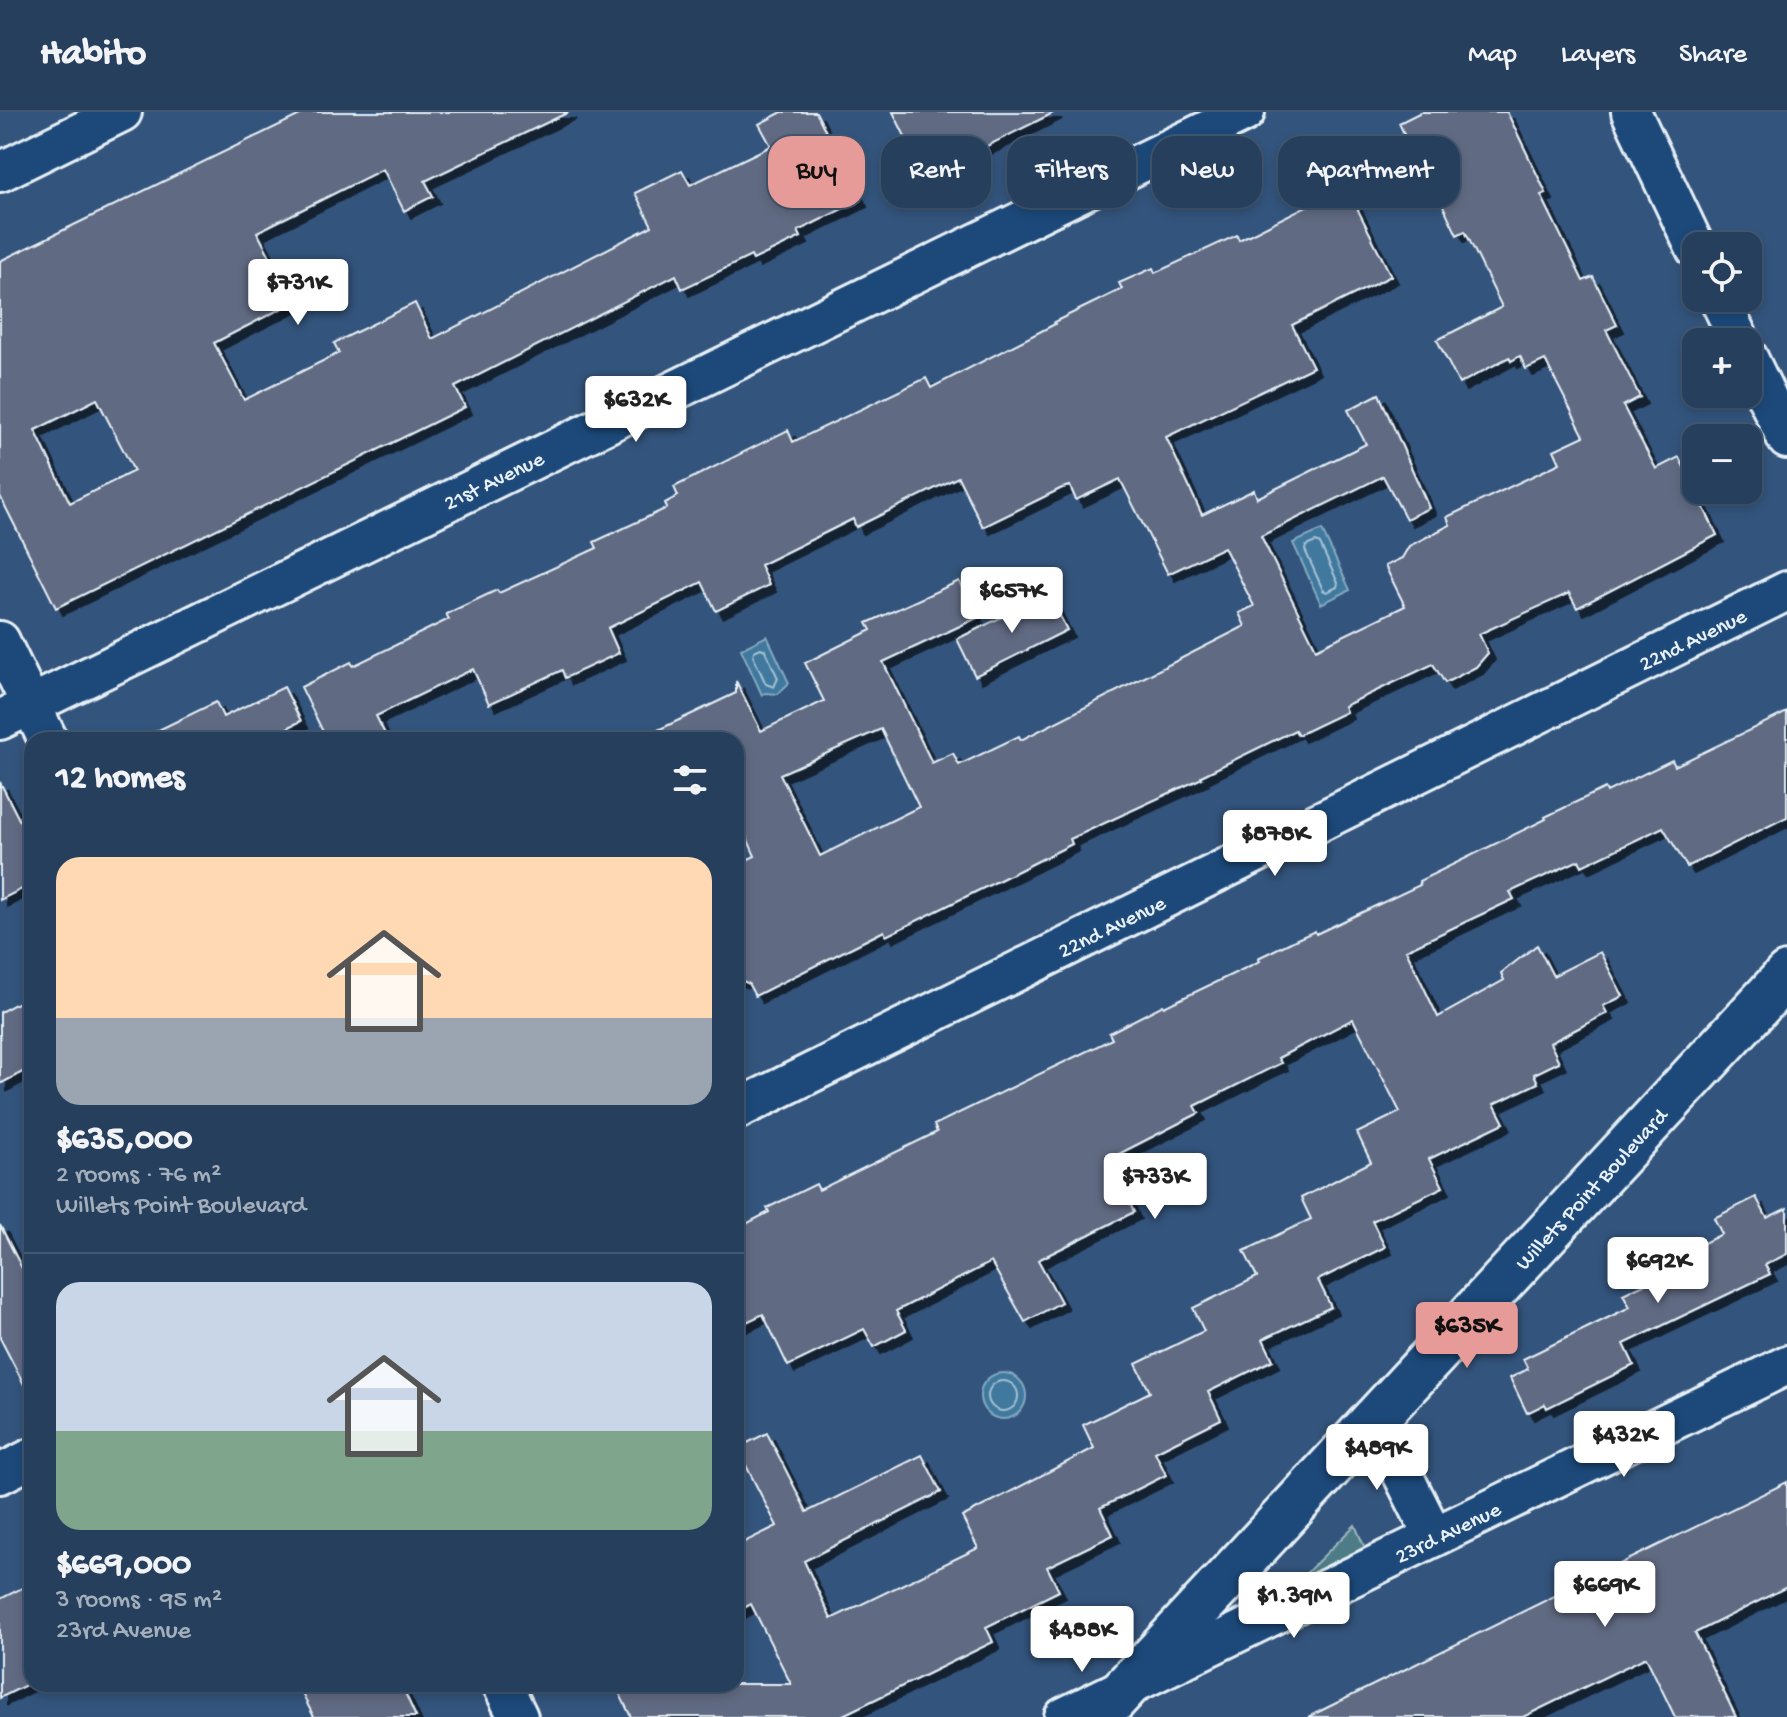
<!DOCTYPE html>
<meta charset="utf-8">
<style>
:root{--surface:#263f5d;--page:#2e4663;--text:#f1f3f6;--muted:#a4afbc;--line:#425872;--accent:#e69b98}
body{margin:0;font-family:"Gochi Hand",sans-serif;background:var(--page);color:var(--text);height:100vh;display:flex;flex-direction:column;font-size:30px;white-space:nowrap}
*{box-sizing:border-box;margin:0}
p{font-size:26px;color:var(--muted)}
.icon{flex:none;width:44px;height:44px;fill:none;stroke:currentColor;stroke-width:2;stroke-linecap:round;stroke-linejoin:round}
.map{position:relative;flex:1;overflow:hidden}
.details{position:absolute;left:24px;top:620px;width:720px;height:960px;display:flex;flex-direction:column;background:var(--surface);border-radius:24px;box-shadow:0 4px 12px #0003,0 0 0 2px var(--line)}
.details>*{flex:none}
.guide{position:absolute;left:768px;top:24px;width:760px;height:72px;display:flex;gap:16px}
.tools{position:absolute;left:1682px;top:120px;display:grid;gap:16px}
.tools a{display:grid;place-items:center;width:80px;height:80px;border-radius:16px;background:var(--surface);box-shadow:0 4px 12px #0003,0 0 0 2px var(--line);font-size:40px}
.price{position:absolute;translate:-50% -68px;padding:0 18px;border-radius:8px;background:#fff;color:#222;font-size:26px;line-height:52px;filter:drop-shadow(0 2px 4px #0008)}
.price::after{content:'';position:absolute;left:50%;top:48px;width:24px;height:18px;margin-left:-12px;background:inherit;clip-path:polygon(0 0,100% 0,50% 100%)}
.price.current{background:var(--accent);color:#111}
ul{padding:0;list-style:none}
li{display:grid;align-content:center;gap:16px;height:424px;padding:0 32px}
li+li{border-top:2px solid var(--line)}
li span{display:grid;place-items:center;height:248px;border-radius:24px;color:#555}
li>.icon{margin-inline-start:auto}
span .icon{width:144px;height:144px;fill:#fffc;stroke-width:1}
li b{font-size:34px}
h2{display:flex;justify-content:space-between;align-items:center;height:96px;padding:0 32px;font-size:34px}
.pill{padding:0 28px;border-radius:24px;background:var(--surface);box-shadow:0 4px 12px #0003,0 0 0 2px var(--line);font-size:28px;line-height:72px}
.pill.current{background:var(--accent);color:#111}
header{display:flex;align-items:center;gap:48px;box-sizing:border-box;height:112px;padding:0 40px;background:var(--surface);border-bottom:2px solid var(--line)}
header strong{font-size:38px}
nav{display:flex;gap:44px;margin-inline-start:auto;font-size:28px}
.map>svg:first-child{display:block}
.green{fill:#4e7c86;stroke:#9bb6bf;stroke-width:2}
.water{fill:#41799d;stroke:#84a9c1;stroke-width:2}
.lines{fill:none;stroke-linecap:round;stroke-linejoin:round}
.shore{stroke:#a5c1d4;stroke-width:2}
.building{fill:#616b82;stroke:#e8f1f8;stroke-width:2;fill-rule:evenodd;filter:url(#shadow)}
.minor-casing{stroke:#e8f1f8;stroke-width:44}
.tertiary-casing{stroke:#e8f1f8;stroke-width:50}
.minor{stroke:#1f4a7a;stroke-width:38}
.tertiary{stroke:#1f4a7a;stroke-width:44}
.labels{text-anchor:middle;stroke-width:6;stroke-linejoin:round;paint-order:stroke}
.street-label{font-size:22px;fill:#e8f1f8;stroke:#1f4a7a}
</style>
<header>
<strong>Habito</strong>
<nav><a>Map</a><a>Layers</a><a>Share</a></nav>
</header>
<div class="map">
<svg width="1787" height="1605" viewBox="0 0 1787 1605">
<defs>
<filter id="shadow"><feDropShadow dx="7" dy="7" stdDeviation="0" flood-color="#0009"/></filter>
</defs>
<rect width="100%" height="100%" fill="#33547c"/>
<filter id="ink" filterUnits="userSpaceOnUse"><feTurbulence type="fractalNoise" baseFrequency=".0125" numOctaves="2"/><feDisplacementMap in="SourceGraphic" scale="16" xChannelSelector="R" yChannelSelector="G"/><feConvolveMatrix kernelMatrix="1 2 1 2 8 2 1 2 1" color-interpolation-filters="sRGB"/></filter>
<g filter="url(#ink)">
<path class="green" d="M1355 1413 1367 1441 1290 1477Z"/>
<path class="water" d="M1322 418 1350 478 1321 492 1293 431Z
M767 524 789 571 778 582 765 581 762 583 741 537Z
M980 1284a23 23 0 1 1 46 0a23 23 0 1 1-46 0Z"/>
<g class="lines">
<path class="shore" d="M1316 430 1320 432 1338 471 1337 475 1327 480 1323 478 1305 438 1306 434Z
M761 536 765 538 778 566 774 575 766 572 753 544 754 539Z
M988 1284a15 15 0 1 1 30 0a15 15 0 1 1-30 0Z"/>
</g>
<path class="building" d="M306 0H569L425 69 433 84 404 99 383 57 257 120 294 190 214 231 244 288 339 241 334 231 415 191 432 227 652 114 635 81 682 58 690 73 771 34 759 12 782 0H816L860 88 798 119 801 125 753 148 751 144 682 177 676 163 455 275 465 295 56 496 0 384V149ZM97 287 134 359 70 391 35 318Z
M893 0H1055L925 65Z
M1421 0H1507L1546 81 1541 83 1583 169 1593 165 1617 213 1606 218 1640 285 1623 294 1656 357 1679 345 1717 423 1577 496 1569 481 1479 522 1488 541 1476 555 1445 571 1433 552 1344 594 1346 600 1298 623 1295 618 1201 664 1202 666 1070 727 1072 732 1026 755 886 824 884 819 755 884 748 871 736 867V753L755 744 736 701V628H637L736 581V569L761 619 824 589 805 551 871 518 867 511 959 469 977 506 883 550 932 651 953 641 959 653 1019 624 1021 628 1245 514 1239 501 1254 494 1224 435 1168 462 1120 367 1076 388 1070 374 1062 376 983 415 958 365 856 415 853 407 760 453 769 473 716 499 702 470 608 516 619 541 565 566 562 558 489 592 473 557 376 604 388 628H327L301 575 351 550 353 554 449 507 446 502 497 478 499 481 597 436 594 430 667 396 665 391 678 384 674 375 788 318 793 330 926 266 931 276 1055 212 1054 210 1122 177 1119 171 1153 156 1155 161 1237 123 1239 128 1346 74 1391 164 1292 213 1313 255 1166 325 1202 403 1254 378 1257 386 1366 332 1348 298 1379 282 1429 396 1406 407 1383 364 1261 424 1316 537 1405 494 1385 454 1402 446 1409 434 1450 413 1447 405 1560 351 1554 338 1584 324 1545 248 1526 257 1520 244 1511 249 1509 245 1459 272 1437 228 1502 195 1465 119 1457 123 1426 58 1366 88 1348 50 1404 22 1399 11ZM881 617 919 695 820 744 780 662Z
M1049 482 1067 518 975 564 957 527Z
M284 575 301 609 264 628H138L216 590 223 605Z
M1787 600V705L1687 755 1663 715 1582 754 1579 748 1510 780 1514 787 1406 838 1438 905 1504 868 1501 861 1537 833 1553 864 1600 840 1623 884 1603 894 1607 901 1550 931 1559 950 1534 962 1538 971 1494 992 1504 1011 1429 1047 1443 1075 1372 1109 1385 1135 1318 1168 1331 1195 1263 1227 1273 1248 1208 1280 1221 1307 1155 1340 1166 1363 1100 1396 1113 1423 1047 1455 1059 1479 986 1515 993 1530 839 1605H631L615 1572H791L751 1492 736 1500V1434L777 1414 737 1336 767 1321 807 1400 922 1343 941 1380 804 1449 831 1507 978 1436 962 1405 1094 1336 1083 1313 1150 1280 1136 1252 1204 1219 1193 1196 1257 1165 1244 1139 1311 1107 1301 1086 1371 1050 1357 1021 1400 1000 1353 907 1278 946 1281 951 1195 994 1199 1001 1109 1047 1134 1100 1038 1148 1061 1190 1025 1210 991 1150 896 1199 906 1218 874 1235 864 1217 788 1254 763 1202 736 1215V1117L769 1100 767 1096 816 1072 819 1078 937 1020 934 1013 1112 927 1109 921 1163 893 1164 895 1260 849 1258 846 1297 827 1315 819 1316 822 1420 773 1419 769 1546 707 1545 705 1605 676 1607 680 1672 648 1675 654Z
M0 670 32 733V772L0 788Z
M32 883V955L0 972V900Z
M1756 1085 1767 1106 1787 1096V1142L1765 1153 1770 1162 1624 1232 1634 1253 1547 1296 1545 1292 1527 1301 1510 1266 1528 1257 1523 1247 1630 1195 1623 1182 1650 1169 1645 1160 1722 1122 1714 1106Z
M0 1113 32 1176V1288L0 1226Z
M1787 1370V1475L1695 1521 1736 1605H1675L1646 1545 1523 1605H1308Z
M32 1471V1570L0 1586V1487Z
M297 1572H401L416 1605H314Z"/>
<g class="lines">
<defs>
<path id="minor" d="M1631 0 1696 137
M0 60 122 0
M1719 186 1740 230
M1748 246 1787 327
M0 529 48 628
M0 608 1245 0
M736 998 1787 479
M1375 1307 1434 1425
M0 1362 32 1346
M502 1572 518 1605
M1064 1605 1787 1253"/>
<path id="tertiary" d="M1098 1605 1787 863"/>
</defs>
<use href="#minor" class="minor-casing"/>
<use href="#tertiary" class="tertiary-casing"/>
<use href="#minor" class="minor"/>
<use href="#tertiary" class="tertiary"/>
</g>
</g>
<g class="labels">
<g class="street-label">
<text transform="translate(493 367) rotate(-26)" y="8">21st Avenue</text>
<text transform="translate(1692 526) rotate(-26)" y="8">22nd Avenue</text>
<text transform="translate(1111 813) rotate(-26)" y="8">22nd Avenue</text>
<text transform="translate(1590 1076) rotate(-47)" y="8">Willets Point Boulevard</text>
<text transform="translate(1447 1419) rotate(-26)" y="8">23rd Avenue</text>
</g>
</g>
</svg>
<div class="tools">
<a><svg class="icon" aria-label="locate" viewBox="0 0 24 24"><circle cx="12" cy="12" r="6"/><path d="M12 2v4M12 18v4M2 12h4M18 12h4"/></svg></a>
<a>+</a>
<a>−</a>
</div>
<b class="price" style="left:298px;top:215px">$731K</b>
<b class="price" style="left:636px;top:332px">$632K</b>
<b class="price" style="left:1012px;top:523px">$657K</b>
<b class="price" style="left:1275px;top:766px">$878K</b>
<b class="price" style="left:1155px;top:1109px">$733K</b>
<b class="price" style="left:1658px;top:1193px">$692K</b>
<b class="price current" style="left:1467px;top:1258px">$635K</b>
<b class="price" style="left:1624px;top:1367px">$432K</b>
<b class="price" style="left:1377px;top:1380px">$489K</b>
<b class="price" style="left:1605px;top:1517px">$669K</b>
<b class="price" style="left:1294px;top:1528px">$1.39M</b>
<b class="price" style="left:1082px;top:1562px">$488K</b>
<div class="guide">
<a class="pill current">Buy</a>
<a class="pill">Rent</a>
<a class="pill">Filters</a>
<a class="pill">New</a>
<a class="pill">Apartment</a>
</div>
<section class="details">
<h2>12 homes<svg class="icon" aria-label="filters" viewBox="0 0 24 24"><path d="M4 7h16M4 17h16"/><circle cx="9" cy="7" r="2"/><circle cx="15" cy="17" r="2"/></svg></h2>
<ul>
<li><span style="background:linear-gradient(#ffd9b3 65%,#9aa5b1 0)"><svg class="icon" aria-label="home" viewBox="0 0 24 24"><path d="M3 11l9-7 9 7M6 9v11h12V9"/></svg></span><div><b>$635,000</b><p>2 rooms · 76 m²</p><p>Willets Point Boulevard</p></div></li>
<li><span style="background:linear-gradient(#c9d6e8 60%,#7fa58c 0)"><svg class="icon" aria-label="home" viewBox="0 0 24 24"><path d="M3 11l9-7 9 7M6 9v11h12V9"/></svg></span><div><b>$669,000</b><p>3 rooms · 95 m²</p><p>23rd Avenue</p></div></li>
</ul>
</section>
</div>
